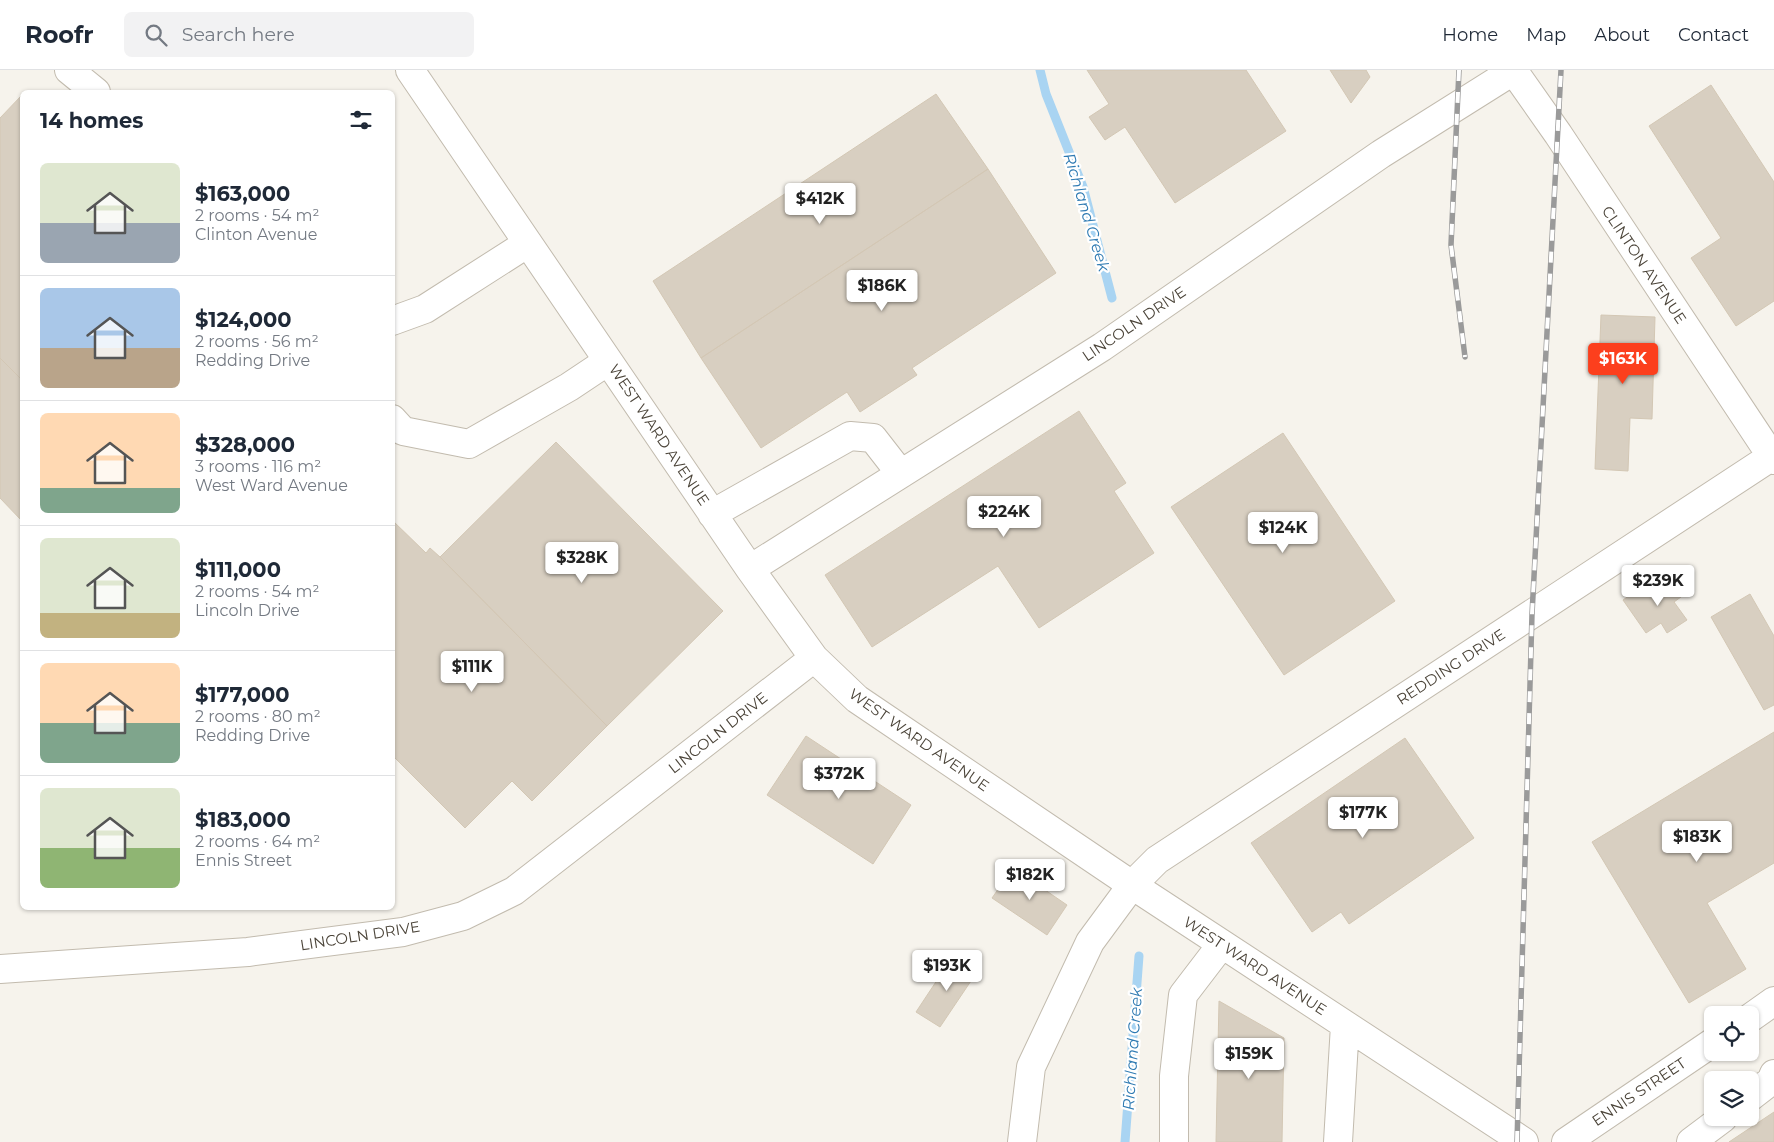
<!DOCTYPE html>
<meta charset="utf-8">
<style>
:root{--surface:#fff;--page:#f2f2f3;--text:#1f2937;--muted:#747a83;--line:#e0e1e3;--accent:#fc3f1d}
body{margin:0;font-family:Montserrat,sans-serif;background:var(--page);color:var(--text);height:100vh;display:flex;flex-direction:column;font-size:19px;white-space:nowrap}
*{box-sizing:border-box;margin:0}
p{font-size:16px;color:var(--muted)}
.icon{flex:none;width:28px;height:28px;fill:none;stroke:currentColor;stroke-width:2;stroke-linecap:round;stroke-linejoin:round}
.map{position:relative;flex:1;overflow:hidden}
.panel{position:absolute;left:20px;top:20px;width:375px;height:820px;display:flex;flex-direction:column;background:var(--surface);border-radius:8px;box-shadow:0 1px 4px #0004}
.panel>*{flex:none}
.buttons{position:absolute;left:1704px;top:936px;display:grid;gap:10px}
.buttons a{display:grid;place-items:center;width:55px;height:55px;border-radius:8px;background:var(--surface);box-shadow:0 1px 4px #0004;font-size:25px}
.price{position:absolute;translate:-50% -42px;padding:0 11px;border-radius:5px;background:#fff;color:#222;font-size:16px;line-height:32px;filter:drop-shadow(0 1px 2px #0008)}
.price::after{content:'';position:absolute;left:50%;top:30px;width:15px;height:11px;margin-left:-8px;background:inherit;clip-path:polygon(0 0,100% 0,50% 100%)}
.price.active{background:var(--accent);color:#fff}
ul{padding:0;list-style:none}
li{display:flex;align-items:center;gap:15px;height:125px;padding:0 20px}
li+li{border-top:1px solid var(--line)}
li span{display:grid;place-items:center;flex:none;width:140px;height:100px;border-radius:8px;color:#555}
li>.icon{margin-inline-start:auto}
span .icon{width:60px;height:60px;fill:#fffc;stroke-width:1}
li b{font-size:21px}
h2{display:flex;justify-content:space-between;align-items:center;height:60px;padding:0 20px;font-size:21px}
header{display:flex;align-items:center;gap:30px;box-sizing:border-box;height:70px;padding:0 25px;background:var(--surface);border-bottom:1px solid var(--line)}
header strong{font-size:24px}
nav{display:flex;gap:28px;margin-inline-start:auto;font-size:18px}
.search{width:350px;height:45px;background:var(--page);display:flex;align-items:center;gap:12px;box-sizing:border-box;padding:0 18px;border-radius:8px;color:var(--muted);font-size:19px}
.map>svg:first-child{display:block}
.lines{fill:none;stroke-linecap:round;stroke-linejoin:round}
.stream{stroke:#a9d4f2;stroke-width:9}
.building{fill:#d8cfc1;stroke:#d3c7b4}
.minor-casing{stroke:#c2bbae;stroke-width:30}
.minor{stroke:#fff;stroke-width:28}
.rail-casing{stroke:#9a9a9a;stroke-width:5.5}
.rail{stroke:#fff;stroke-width:4;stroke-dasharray:11;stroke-linecap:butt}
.labels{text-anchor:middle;stroke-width:4.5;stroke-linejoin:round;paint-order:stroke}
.street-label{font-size:15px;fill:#4b4439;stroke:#fff}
.water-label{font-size:16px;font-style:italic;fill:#2e7ab2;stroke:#fff}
</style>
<header>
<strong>Roofr</strong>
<div class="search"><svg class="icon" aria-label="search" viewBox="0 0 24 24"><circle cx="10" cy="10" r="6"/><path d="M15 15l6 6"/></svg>Search here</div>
<nav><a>Home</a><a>Map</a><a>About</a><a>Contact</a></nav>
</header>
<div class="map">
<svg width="1774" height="1072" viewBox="0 0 1774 1072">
<rect width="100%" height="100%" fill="#f6f3ec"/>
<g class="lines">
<path class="stream" d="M1040 0 1046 24 1083 117 1112 228
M1125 1072 1139 886"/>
</g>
<path class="building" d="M1087 0H1246L1286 61 1175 133 1125 57 1105 70 1089 47 1109 34Z
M1330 0H1366L1370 7 1351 33Z
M1711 15 1774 112V231L1736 256 1691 188 1721 168 1649 56Z
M936 24 988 99 701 288 653 211Z
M22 25V310L0 288V48Z
M988 99 1056 203 912 298 917 305 860 342 847 322 761 378 701 288Z
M1601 245 1655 247 1652 349 1630 348 1628 401 1595 399Z
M0 288 22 310V451L0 428Z
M1079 341 1126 413 1114 421 1154 483 1039 558 998 496 872 577 825 505Z
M1283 363 1395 531 1284 605 1171 437Z
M556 372 723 541 607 656 440 487Z
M392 450 426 483 430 478 440 487 607 656 532 731 512 711 465 758 392 685Z
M1673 507 1685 524 1674 532 1687 550 1667 563 1661 553 1646 563 1623 530 1640 518 1646 526Z
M1750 524 1774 566V635L1764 640 1711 547Z
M1774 662V793L1707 833 1746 899 1689 933 1592 772Z
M806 666 911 735 873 794 767 725Z
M1405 668 1474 768 1349 854 1341 842 1312 862 1251 773Z
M1013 798 1067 835 1047 865 992 828Z
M953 886 977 902 940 957 916 942Z
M1219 931 1284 968 1282 1072H1216Z
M1774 1042V1072H1729Z"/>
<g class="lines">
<defs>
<path id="minor" d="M69 0 96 22
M410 0 750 499 814 588 857 629 1132 815 1524 1072
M1513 0 1558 64 1774 390
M392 251 425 239 528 173
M392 349 403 361 469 374 569 317 608 291
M712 444 850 366 873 368 901 404
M750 499 1102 277 1381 84 1513 1
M0 899 248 882 403 862 463 846 514 821 814 588
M1750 948 1774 931
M1750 1027 1771 1011 1774 1004
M1022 1072 1031 997 1090 872 1132 815 1157 790 1774 385
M1174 1072V1006L1183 925 1222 874
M1338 1072 1345 955
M1566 1072 1712 973
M1691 1072 1723 1048"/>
</defs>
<use href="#minor" class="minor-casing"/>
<use href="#minor" class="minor"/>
<defs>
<path id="rail" d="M1459 0 1451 175 1465 287
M1517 1072 1532 544 1561 0"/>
</defs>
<use href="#rail" class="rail-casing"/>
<use href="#rail" class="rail"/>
</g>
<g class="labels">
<g class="street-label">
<text transform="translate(1644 195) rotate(56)" y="5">CLINTON AVENUE</text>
<text transform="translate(1134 254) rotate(-34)" y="5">LINCOLN DRIVE</text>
<text transform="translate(659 365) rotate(56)" y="5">WEST WARD AVENUE</text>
<text transform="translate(1451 597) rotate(-33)" y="5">REDDING DRIVE</text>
<text transform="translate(718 663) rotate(-38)" y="5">LINCOLN DRIVE</text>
<text transform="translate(919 670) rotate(35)" y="5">WEST WARD AVENUE</text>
<text transform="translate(360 866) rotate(-9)" y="5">LINCOLN DRIVE</text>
<text transform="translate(1255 896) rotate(33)" y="5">WEST WARD AVENUE</text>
<text transform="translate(1639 1022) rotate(-34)" y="5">ENNIS STREET</text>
</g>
<g class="water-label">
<text transform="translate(1087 142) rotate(73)" y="6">Richland Creek</text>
<text transform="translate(1132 979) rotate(-86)" y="6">Richland Creek</text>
</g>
</g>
</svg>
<div class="buttons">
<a><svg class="icon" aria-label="locate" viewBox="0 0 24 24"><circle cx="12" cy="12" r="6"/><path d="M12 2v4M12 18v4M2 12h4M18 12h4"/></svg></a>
<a><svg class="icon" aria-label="layers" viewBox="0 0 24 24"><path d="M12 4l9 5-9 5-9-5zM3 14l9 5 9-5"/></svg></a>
</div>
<b class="price" style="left:820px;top:155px">$412K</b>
<b class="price" style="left:882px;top:242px">$186K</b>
<b class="price active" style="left:1623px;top:315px">$163K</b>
<b class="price" style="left:1004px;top:468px">$224K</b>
<b class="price" style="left:1283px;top:484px">$124K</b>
<b class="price" style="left:582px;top:514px">$328K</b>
<b class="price" style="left:1658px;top:537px">$239K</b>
<b class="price" style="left:472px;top:623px">$111K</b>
<b class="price" style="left:839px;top:730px">$372K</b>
<b class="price" style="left:1363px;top:769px">$177K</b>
<b class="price" style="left:1697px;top:793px">$183K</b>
<b class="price" style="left:1030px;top:831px">$182K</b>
<b class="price" style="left:947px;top:922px">$193K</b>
<b class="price" style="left:1249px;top:1010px">$159K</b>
<section class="panel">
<h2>14 homes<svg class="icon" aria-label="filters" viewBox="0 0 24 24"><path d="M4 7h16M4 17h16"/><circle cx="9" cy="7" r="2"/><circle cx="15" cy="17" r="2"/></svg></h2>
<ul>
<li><span style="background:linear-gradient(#dfe7d0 60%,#9aa5b1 0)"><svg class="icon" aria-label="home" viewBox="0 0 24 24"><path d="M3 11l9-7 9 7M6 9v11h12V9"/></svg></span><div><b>$163,000</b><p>2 rooms · 54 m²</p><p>Clinton Avenue</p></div></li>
<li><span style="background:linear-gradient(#a9c7e8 60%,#b9a48a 0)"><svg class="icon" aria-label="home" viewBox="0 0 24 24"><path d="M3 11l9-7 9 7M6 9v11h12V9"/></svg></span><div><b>$124,000</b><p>2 rooms · 56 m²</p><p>Redding Drive</p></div></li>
<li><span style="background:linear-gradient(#ffd9b3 75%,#7fa58c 0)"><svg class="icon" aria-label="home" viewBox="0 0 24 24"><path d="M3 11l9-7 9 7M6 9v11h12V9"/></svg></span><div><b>$328,000</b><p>3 rooms · 116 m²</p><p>West Ward Avenue</p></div></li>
<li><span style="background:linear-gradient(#dfe7d0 75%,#c2b280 0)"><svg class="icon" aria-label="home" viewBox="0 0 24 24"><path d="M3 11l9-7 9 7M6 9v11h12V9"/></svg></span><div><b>$111,000</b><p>2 rooms · 54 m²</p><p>Lincoln Drive</p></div></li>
<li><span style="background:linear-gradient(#ffd9b3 60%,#7fa58c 0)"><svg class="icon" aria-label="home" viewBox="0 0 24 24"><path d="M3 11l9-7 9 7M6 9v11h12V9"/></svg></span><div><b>$177,000</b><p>2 rooms · 80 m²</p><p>Redding Drive</p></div></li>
<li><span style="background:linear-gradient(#dfe7d0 60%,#8fb573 0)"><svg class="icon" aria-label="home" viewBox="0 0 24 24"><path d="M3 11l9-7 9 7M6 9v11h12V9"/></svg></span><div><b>$183,000</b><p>2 rooms · 64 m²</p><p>Ennis Street</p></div></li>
</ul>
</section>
</div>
